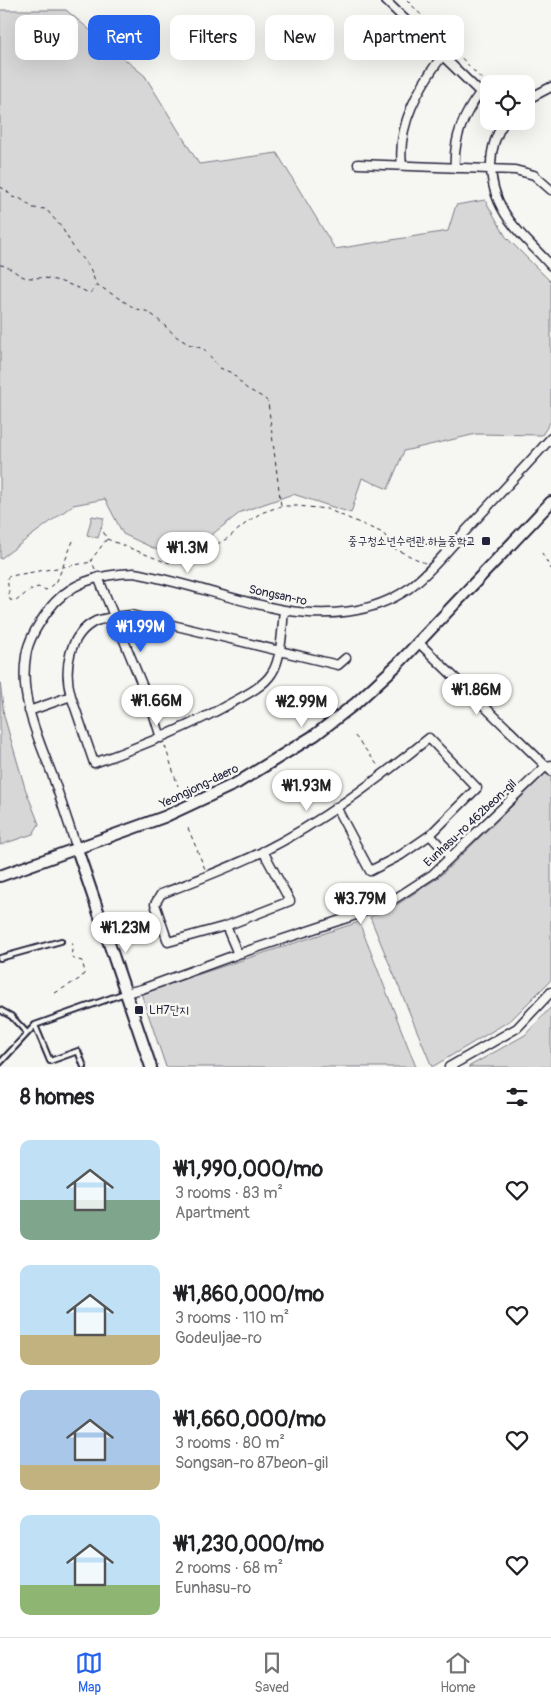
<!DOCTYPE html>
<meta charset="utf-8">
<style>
:root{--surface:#fff;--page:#f2f2f2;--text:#202124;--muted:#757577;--line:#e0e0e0;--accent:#2563eb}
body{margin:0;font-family:Pangolin,"Poor Story",sans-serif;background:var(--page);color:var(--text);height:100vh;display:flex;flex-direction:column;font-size:19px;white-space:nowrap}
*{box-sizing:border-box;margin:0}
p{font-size:16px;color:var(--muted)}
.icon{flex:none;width:28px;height:28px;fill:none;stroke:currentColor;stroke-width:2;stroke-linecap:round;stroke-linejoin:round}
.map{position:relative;height:1067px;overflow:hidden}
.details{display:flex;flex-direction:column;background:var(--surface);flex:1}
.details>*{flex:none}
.hud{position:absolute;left:15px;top:15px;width:521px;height:45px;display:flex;gap:10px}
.buttons{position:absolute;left:480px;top:75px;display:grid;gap:10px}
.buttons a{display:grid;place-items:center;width:55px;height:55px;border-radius:10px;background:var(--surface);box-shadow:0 5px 20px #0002;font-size:25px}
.price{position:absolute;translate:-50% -42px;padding:0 11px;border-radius:18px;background:#fff;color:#222;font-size:16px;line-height:32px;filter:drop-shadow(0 1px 2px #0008)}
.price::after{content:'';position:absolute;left:50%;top:30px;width:15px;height:11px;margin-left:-8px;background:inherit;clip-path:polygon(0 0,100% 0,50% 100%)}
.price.active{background:var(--accent);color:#fff}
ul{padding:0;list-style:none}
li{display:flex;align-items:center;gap:15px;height:125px;padding:0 20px}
li span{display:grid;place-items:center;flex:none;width:140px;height:100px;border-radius:10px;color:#555}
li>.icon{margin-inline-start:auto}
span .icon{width:60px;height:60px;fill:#fffc;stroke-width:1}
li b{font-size:21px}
h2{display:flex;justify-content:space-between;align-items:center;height:60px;padding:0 20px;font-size:21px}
.chip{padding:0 18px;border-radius:10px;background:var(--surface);box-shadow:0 5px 20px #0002;font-size:18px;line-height:45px}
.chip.active{background:var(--accent);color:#fff}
.tab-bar{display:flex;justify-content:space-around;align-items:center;height:70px;border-top:1px solid var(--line);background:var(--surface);font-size:14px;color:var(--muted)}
.tab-bar a{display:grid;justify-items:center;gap:2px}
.tab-bar .active{color:var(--accent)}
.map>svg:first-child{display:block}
.green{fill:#d7d7d7;stroke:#7c7c89}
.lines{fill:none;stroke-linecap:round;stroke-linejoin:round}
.lane-casing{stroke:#22223b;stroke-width:8}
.street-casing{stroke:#22223b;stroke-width:11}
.secondary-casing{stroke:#22223b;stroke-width:14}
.path{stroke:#22223b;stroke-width:1;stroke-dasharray:4 4;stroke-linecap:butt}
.lane{stroke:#f6f6f2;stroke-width:4}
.street{stroke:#f6f6f2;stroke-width:8}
.secondary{stroke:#f6f6f2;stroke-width:10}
.poi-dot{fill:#22223b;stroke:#f6f6f2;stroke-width:2}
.labels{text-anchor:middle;stroke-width:5;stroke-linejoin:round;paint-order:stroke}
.poi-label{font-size:12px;fill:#22223b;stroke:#f6f6f2;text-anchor:end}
.street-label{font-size:12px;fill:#22223b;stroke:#f6f6f2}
</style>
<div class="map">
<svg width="551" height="1067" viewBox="0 0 551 1067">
<rect width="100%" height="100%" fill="#f6f6f2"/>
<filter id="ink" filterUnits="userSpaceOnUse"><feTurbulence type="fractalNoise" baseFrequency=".02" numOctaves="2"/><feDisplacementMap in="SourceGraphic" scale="10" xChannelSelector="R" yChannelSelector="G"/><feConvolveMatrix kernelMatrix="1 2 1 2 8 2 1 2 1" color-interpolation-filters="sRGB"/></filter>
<g filter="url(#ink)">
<path class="green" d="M0 10H66L145 76 199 164 277 153 335 249 448 231 456 205 485 200 506 237 551 282V421L542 435 476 434 404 451 388 489 362 478 351 513 293 494 241 512 179 560 123 534 105 499 73 505 0 559Z
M92 516 104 518 98 538 87 535Z
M0 682 4 716 25 788 39 824 33 834 0 845Z
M546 773 551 777V980L511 1020 432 1067 370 917 398 904 439 877Z
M359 922 416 1067H166L141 993Z
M551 1007V1067H468L525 1035Z"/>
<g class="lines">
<defs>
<path id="lane" d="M0 958 61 941
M0 1010 11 1016 27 1033
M35 1025 50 1061 78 1051 84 1067
M0 1063 35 1025 125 993"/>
<path id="street" d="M385 0 489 101
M526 100 551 87
M505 121C482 154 489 196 514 226 525 240 539 252 551 266
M358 164 515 170 534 175 551 190
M402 165C397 125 419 87 442 56
M455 168C453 139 463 115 480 93
M98 577 152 709 161 738
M418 642 551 771
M71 696C63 669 69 634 96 621 107 617 120 616 131 615L338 665 346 658
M29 711 71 696 94 763C142 746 189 727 233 702 246 695 264 686 272 673 282 658 282 628 284 610
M336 807 370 871 401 855 430 835 450 857
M77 849C69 825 61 801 53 777 38 738 19 698 26 656 28 640 38 625 47 612 68 582 100 574 134 573 185 582 234 601 284 610 326 617 372 614 408 589 432 571 451 546 472 524 498 495 525 467 551 438
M226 926 168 942 155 904 161 894C195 881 229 868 262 852 322 822 377 780 429 738L477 788 430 835
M238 954 226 926 290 901 263 851
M125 993 142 989 238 954 356 915 396 898 433 874 545 767 551 765
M449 1067 517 1028 551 992"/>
<path id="secondary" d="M77 849 151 1067
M0 876 164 817 237 783 315 735 356 703 397 665 551 502"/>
</defs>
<use href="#lane" class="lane-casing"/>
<use href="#street" class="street-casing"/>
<use href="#secondary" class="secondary-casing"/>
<path class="path" d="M407 0 489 87
M0 187 6 190 12 197 21 199 33 208 46 209 62 228 75 250 90 268 96 284 136 309 146 311 154 316 177 337 188 344 204 349 220 368 232 373 246 388 264 398 268 402 281 506
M0 265C8 265 16 274 24 277 31 279 37 277 44 278 60 280 74 286 89 293L92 292 96 285
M107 539 165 562 188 563 198 555 228 538 250 520 261 513 281 506H298L327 509 383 533 395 549 425 563
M73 541 57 581 46 590 38 587 30 590 16 601 10 600 7 578 10 576 92 562
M542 553 551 569
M95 569 91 560 107 539 101 527
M355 736 379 767
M165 746 178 786
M188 828 205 869
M55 993 81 978 85 972 82 961 74 959 71 956 73 945 71 942 67 941"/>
<use href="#lane" class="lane"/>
<use href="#street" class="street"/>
<use href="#secondary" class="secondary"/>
</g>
</g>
<g class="poi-dot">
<rect x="481" y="536" width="10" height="10" rx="2.5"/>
<rect x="134" y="1005" width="10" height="10" rx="2.5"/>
</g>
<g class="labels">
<g class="poi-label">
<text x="476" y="545">중구청소년수련관.하늘중학교</text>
<text x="149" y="1014" text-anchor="start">LH7단지</text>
</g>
<g class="street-label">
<text transform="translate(278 595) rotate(12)" y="4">Songsan-ro</text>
<text transform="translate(199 786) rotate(-26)" y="4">Yeongjong-daero</text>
<text transform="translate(470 823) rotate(-43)" y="4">Eunhasu-ro 462beon-gil</text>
</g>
</g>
</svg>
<div class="buttons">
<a><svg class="icon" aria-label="locate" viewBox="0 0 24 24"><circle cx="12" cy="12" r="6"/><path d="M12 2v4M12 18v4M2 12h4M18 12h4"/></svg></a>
</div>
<b class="price" style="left:188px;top:574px">₩1.3M</b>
<b class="price active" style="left:141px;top:653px">₩1.99M</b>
<b class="price" style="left:477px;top:716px">₩1.86M</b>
<b class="price" style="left:157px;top:727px">₩1.66M</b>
<b class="price" style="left:302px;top:728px">₩2.99M</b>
<b class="price" style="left:307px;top:812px">₩1.93M</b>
<b class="price" style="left:361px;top:925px">₩3.79M</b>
<b class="price" style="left:126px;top:954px">₩1.23M</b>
<div class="hud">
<a class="chip">Buy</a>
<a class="chip active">Rent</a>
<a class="chip">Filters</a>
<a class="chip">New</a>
<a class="chip">Apartment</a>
</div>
</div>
<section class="details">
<h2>8 homes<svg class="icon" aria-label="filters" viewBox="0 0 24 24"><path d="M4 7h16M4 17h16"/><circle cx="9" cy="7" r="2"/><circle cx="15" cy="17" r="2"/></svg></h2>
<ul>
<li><span style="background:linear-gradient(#bfe0f5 60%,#7fa58c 0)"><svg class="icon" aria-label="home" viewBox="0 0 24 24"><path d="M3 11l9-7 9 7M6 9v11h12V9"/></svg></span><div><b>₩1,990,000/mo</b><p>3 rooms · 83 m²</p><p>Apartment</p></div><svg class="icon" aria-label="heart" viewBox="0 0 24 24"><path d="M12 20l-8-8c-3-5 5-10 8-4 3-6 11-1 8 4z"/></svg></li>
<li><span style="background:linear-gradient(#bfe0f5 70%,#c2b280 0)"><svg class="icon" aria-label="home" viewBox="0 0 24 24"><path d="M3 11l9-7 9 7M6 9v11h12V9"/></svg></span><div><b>₩1,860,000/mo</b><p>3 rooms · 110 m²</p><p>Godeuljae-ro</p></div><svg class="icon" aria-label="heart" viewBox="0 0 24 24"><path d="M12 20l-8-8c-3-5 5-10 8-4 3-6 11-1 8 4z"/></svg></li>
<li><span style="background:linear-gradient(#a9c7e8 75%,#c2b280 0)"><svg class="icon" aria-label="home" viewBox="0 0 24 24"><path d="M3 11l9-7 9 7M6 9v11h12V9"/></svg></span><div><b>₩1,660,000/mo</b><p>3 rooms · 80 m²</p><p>Songsan-ro 87beon-gil</p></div><svg class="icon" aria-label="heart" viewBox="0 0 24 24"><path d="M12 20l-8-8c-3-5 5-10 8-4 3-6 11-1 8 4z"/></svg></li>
<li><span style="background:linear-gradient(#bfe0f5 70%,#8fb573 0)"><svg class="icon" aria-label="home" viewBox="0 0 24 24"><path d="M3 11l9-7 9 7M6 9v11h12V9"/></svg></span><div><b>₩1,230,000/mo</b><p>2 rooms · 68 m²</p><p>Eunhasu-ro</p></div><svg class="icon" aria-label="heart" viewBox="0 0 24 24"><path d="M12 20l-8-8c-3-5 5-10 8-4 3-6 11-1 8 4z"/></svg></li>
</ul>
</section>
<nav class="tab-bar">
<a class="active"><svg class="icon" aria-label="map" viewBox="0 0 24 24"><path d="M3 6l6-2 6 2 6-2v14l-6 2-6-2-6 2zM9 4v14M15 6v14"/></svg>Map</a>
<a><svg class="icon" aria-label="saved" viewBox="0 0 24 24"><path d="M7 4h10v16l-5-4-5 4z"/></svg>Saved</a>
<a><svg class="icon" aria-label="home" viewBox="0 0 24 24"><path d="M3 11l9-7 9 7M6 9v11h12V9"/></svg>Home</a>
</nav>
